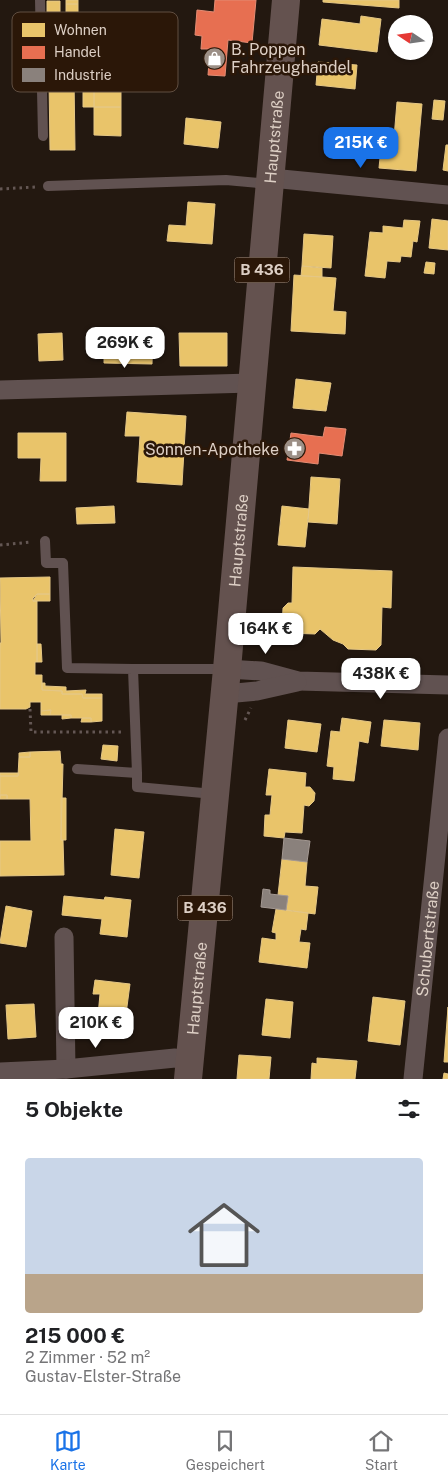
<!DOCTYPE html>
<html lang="de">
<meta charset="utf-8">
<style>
:root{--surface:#fff;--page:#f2f2f2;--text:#202124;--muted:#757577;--line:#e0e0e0;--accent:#1a73e8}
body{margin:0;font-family:"Public Sans",sans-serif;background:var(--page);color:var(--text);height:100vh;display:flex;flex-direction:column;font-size:19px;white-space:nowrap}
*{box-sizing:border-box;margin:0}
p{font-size:16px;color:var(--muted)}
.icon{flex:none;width:28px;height:28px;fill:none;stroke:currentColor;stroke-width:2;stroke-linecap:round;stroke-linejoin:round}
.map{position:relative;height:1079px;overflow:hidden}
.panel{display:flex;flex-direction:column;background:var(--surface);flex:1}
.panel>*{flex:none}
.needle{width:32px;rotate:283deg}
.fabs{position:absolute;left:388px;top:15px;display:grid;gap:10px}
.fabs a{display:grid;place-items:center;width:45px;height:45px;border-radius:50%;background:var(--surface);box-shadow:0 1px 4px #0004;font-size:25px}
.price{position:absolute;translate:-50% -42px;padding:0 11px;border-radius:10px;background:#fff;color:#222;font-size:16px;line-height:32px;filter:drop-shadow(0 1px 2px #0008)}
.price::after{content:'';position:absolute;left:50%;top:30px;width:15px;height:11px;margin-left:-8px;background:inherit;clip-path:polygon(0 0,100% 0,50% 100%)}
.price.on{background:var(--accent);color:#fff}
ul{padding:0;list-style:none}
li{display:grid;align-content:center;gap:10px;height:265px;padding:0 25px}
li span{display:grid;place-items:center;height:155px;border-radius:5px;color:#555}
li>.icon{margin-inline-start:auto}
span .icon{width:90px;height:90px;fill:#fffc;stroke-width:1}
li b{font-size:21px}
h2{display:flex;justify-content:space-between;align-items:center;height:60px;padding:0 25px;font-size:21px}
.menu{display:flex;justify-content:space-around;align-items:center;height:70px;border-top:1px solid var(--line);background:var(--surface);font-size:14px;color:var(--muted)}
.menu a{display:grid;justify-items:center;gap:2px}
.menu .on{color:var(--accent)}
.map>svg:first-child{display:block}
.homes{fill:#e9c46a;stroke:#e5c785}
.shops{fill:#e76f51;stroke:#e48c74}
.industry{fill:#8a817c;stroke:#a39892}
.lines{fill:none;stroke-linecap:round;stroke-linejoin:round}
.path{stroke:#645754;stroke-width:3;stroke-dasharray:2.5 4;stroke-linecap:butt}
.lane{stroke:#615251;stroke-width:10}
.street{stroke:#615251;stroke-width:19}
.primary{stroke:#64524f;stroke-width:28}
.labels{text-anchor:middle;stroke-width:5;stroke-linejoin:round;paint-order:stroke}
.shield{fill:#2b1708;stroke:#a8988c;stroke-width:1}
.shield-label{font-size:15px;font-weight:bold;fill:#ddcfc5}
.poi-label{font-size:16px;fill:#ddcfc5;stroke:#2b1708;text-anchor:start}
.street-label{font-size:16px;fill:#ddcfc5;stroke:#2b1708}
.key{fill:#2b1708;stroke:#604e41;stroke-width:1}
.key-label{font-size:14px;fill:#ddcfc5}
</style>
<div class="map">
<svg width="448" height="1079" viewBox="0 0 448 1079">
<rect width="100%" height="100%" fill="#231810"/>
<path class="homes" d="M66 0H78V4H66Z
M323 0H399V8L323 2Z
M47 1H60V12H47Z
M66 4H78V19H66Z
M361 16 381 19 377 52 319 45 322 19 360 24Z
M318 62 357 65 355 89 316 85Z
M74 79 75 150H50L49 80Z
M83 90H94V107H83Z
M94 90H121V107H94Z
M434 100 445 101 443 120 432 119Z
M397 102 422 104 416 171 379 168 382 137 394 138Z
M94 107H121V136L94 135Z
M186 118 221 122 218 148 184 144Z
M446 145H448V171L443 170Z
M188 202 215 204 212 244 167 241 169 225 186 226Z
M432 219 448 221V250L429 248Z
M404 220 420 221 417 242 413 241 411 257 401 256 400 262 387 261 385 278 365 276 370 232 383 233V226L403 228Z
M304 234 333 236 331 268 302 266Z
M426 262 435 263 434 274 424 273Z
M302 266 322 268V277L301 276Z
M294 275 336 278 333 311 346 312 345 334 291 331Z
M104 329 153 330 152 364 104 363Z
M62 333 63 360 39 361 38 334Z
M179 333H227V366H180Z
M296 379 331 383 326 411 293 408Z
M127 412 186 416 182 485 137 482 140 436H125Z
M18 433H66V481H40L41 458H18Z
M311 477 340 479 337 524 308 522Z
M114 506 115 523 77 524 76 508Z
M282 506 309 509 305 547 278 545Z
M293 567 392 571 391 608 382 607 381 645 376 650 348 649 343 644 333 640 320 629 315 634 287 633 282 628 283 608 288 603H292Z
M50 577V594H37L33 598V601H37V662H35V675H42V690L62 691V694H82L83 698H102V721L91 722V718H71V715H50L51 710 41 711V702H30V707L26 709H0V643H1L0 578Z
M37 594H50V601H33Z
M37 644H41L42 662H37Z
M42 683H45V686L66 687V691L86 690 85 694H102V698H83L82 694H62V691L42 690Z
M51 710 50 715H41V711Z
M62 715H71V718L62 719Z
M82 718H91V722H81Z
M342 718 371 722 368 743 359 741 354 781 333 779 334 767 327 766 331 731 340 732Z
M288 720 321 724 317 752 285 748Z
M384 720 420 723 418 750 381 746Z
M103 745 118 746 117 761 101 759Z
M60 751 61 764H63L61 840H63L64 875 0 876V841H31L30 799H7V795H0V799V776H18L19 757H30V752Z
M30 752V757H19V753Z
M269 769 306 773 305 787H310L315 793 314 801 309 806 304 805 302 833 285 832 284 838 264 836 265 815H270L272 795H266Z
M0 773H19L18 776H0Z
M0 795H7V799H0Z
M61 798H66V840H61Z
M115 829 144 832 139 878 111 875Z
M282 859 307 862 305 886 318 887 315 914 286 910 288 896 278 895Z
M64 896 104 900 105 897 131 900 127 937 100 934 102 919 62 915Z
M6 906 32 911 26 947 0 943Z
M276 909 308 913 306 930 301 929 299 942 310 943 307 968 259 962 262 938 276 940V933L272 932Z
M95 980 130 984 124 1029 97 1026 100 994H93Z
M373 997 405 1001 400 1045 368 1041Z
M266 999 293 1002 290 1038 262 1035Z
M34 1004 36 1037 8 1039 6 1005Z
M448 1007V1062H444Z
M239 1055 271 1057 269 1079H237Z
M317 1058 357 1061 355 1079H311L312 1063 317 1064Z
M444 1073 448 1074V1079H443Z"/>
<path class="shops" d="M215 0H256L252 43 228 40 225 76 208 75 210 49H201L202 36 195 35 197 10 214 12Z
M325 427 346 429 342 456 319 453 318 464 287 460 291 433 323 437Z"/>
<path class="industry" d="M284 838 310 841 307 862 282 859Z
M263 889 270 890V894L288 896 286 910 261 907Z"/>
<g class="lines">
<path class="path" d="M0 189 35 187
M0 545 32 542
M30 709 31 732H122
M245 720 251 708"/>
<path class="lane" d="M40 0 43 136
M48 186 226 180 269 184
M45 541 46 563H63L67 668 133 669 137 773
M133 669H227
M77 769 137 773V787L214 794"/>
<g class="street">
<path d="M271 178 448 195"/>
<path d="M0 390 251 383"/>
<path d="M227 669 261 671 298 681 448 685"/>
<path d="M225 694 257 691 297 682"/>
<path d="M64 937 66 1069"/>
<path d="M0 1072 66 1069 175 1058 189 1061"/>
<path id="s1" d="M413 1079 448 738"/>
</g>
<path class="primary" id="s2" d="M188 1079 227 669 286 0"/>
</g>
<defs>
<symbol id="shop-disc" viewBox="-11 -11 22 22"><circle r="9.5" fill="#9c8f86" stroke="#2b1708"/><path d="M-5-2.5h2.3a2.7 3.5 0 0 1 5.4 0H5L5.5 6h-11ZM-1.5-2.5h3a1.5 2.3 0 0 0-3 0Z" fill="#fff"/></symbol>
<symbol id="pharmacy-disc" viewBox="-11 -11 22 22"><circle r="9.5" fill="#9c8f86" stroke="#2b1708"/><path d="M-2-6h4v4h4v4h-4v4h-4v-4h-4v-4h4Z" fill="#fff"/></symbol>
</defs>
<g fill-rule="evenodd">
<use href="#shop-disc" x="202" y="46" width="25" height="25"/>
<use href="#pharmacy-disc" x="282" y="436" width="25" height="25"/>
</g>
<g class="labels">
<g class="shield">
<rect x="234.5" y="257.5" width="55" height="25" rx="4"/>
<rect x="177.5" y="895.5" width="55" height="25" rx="4"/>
</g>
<g class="shield-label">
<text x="262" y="275">B 436</text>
<text x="205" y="913">B 436</text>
</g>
<g class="poi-label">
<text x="231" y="55">B. Poppen<tspan x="231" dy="18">Fahrzeughandel</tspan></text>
<text x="279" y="455" text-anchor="end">Sonnen-Apotheke</text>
</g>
<g class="street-label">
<text dy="6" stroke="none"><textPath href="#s2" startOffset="946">Hauptstraße</textPath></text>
<text dy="6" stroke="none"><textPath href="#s2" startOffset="541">Hauptstraße</textPath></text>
<text dy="6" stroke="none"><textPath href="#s1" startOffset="141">Schubertstraße</textPath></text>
<text dy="6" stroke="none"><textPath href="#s2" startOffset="91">Hauptstraße</textPath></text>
</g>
</g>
<rect x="12" y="12" width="166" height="80" rx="8" class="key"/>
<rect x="22" y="23" width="23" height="14" fill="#e9c46a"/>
<rect x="22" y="46" width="23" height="13" fill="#e76f51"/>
<rect x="22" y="68" width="23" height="14" fill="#8a817c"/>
<g class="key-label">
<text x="54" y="35">Wohnen</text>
<text x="54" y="57">Handel</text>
<text x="54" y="80">Industrie</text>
</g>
</svg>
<div class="fabs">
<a><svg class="needle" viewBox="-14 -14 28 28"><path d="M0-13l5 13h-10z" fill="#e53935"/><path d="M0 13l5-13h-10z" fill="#757577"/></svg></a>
</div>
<b class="price on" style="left:361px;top:169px">215K €</b>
<b class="price" style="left:125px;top:369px">269K €</b>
<b class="price" style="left:266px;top:655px">164K €</b>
<b class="price" style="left:381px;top:700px">438K €</b>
<b class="price" style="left:96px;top:1049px">210K €</b>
</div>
<section class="panel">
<h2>5 Objekte<svg class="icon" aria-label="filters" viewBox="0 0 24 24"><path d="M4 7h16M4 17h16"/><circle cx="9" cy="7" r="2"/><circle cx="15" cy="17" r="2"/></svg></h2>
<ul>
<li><span style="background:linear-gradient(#c9d6e8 75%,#b9a48a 0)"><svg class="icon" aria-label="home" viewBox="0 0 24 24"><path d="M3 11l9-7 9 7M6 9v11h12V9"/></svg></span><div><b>215 000 €</b><p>2 Zimmer · 52 m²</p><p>Gustav-Elster-Straße</p></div></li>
</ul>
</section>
<nav class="menu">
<a class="on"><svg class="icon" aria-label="map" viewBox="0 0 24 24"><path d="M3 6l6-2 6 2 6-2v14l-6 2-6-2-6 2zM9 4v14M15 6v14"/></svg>Karte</a>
<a><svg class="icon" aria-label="saved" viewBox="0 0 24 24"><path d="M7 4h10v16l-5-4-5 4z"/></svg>Gespeichert</a>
<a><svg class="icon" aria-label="home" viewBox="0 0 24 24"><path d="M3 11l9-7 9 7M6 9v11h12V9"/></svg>Start</a>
</nav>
